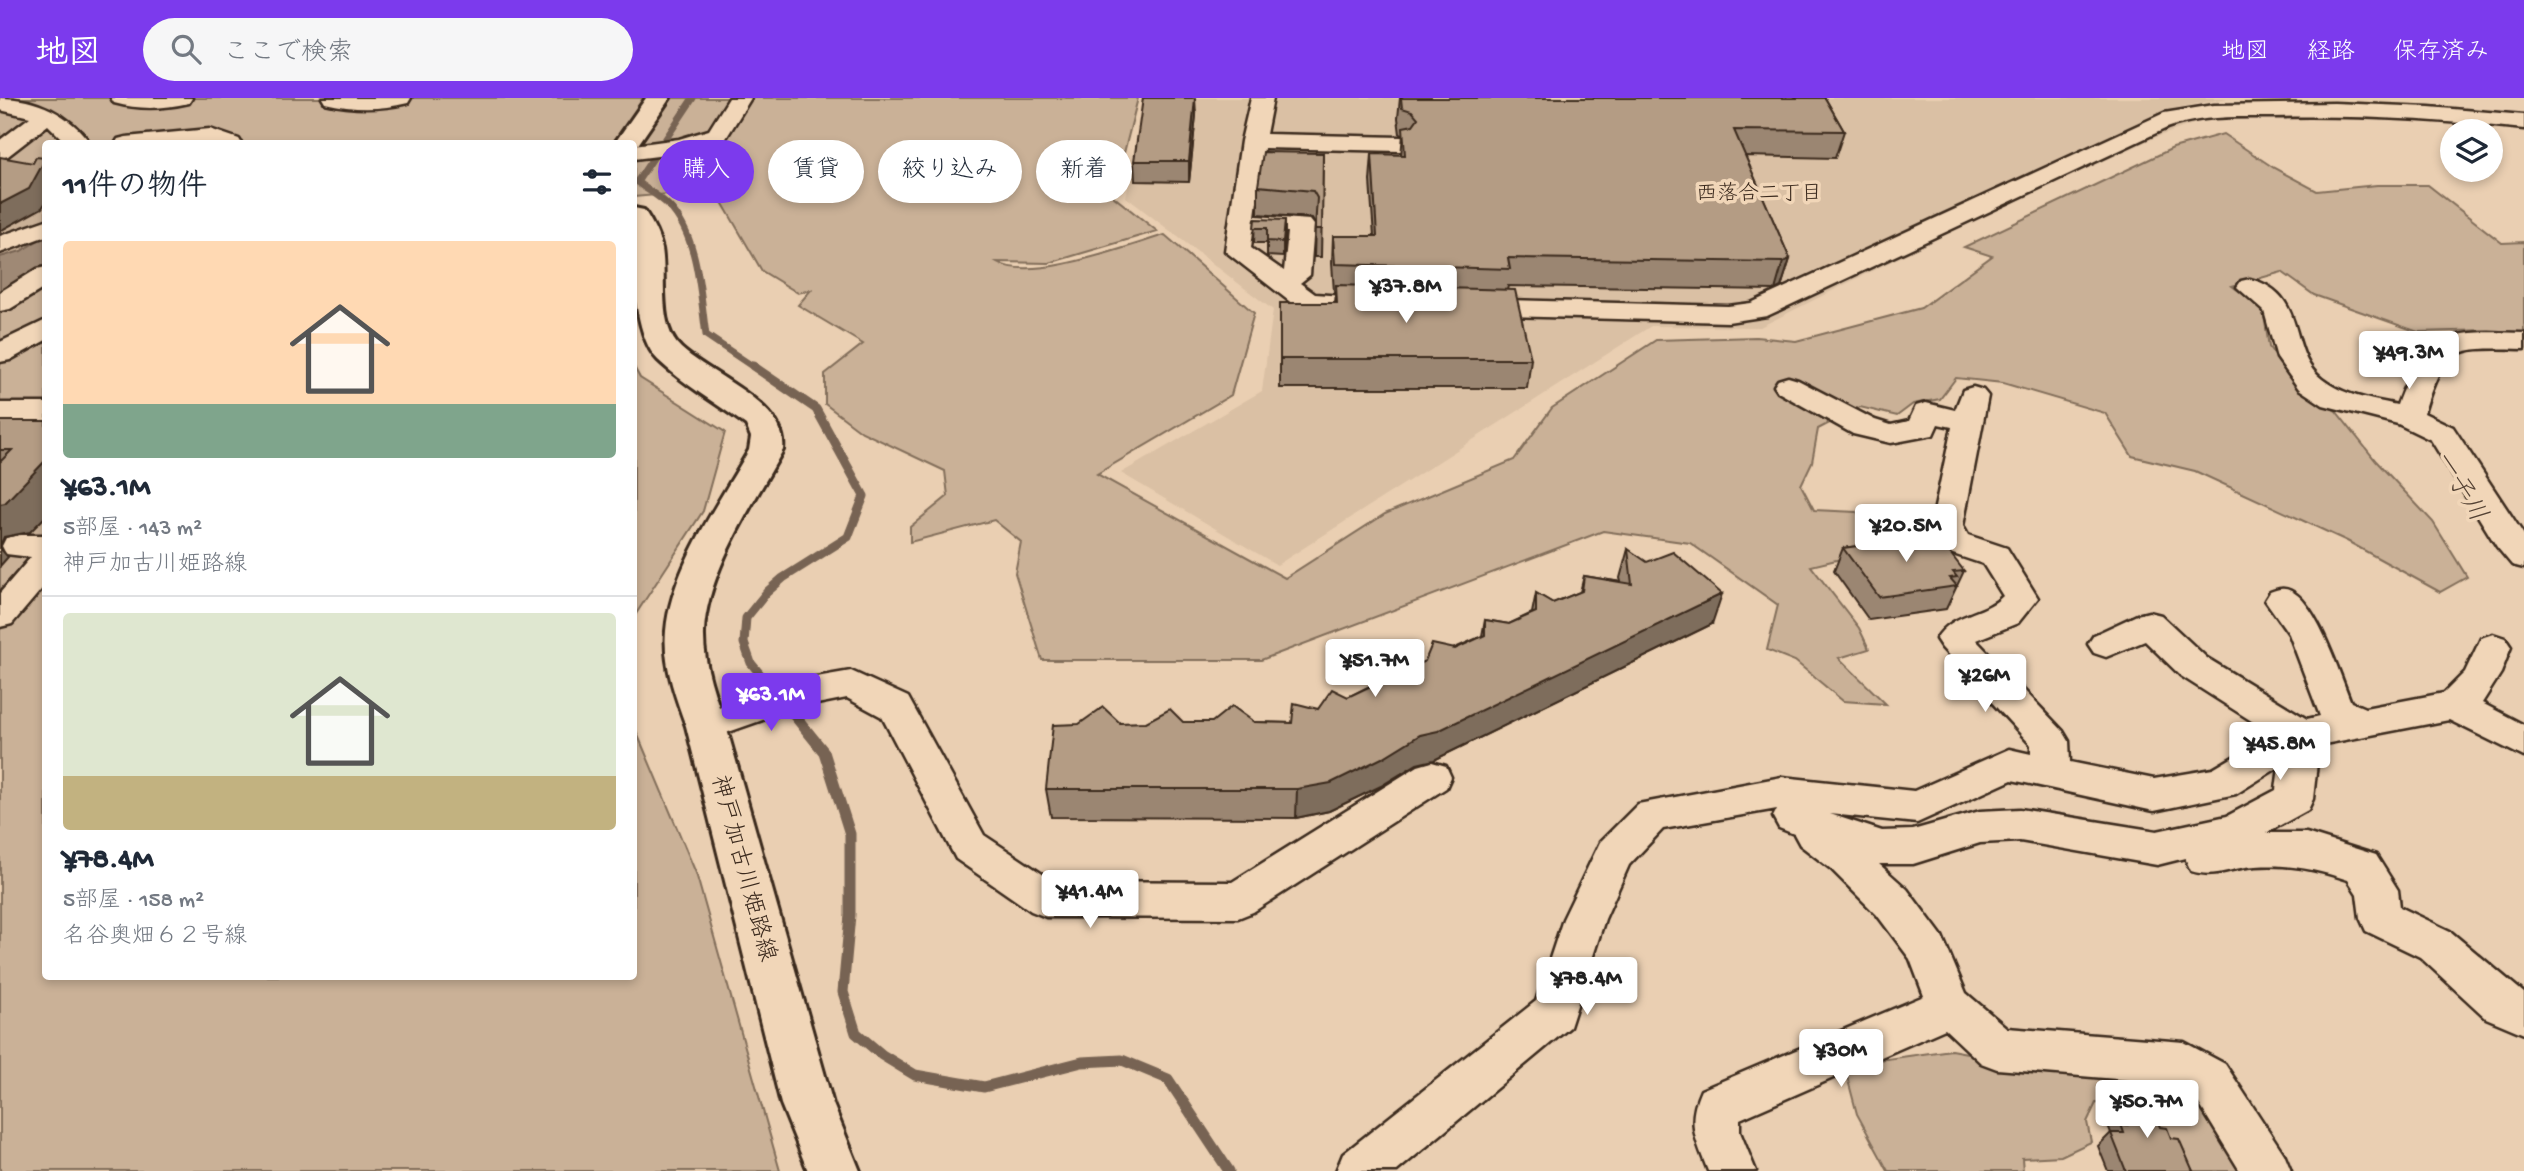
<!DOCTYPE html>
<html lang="ja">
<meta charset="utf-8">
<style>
:root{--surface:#fff;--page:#f6f6f7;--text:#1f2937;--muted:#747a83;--line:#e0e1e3;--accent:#7c3aed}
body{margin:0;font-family:"Gochi Hand","Klee One",sans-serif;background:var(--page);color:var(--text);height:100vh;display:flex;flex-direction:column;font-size:26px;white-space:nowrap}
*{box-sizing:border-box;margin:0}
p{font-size:23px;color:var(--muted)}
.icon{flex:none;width:38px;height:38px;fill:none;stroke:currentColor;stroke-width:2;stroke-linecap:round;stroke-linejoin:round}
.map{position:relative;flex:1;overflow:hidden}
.side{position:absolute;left:42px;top:42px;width:595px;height:840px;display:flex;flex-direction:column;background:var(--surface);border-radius:7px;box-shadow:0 4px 10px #0003}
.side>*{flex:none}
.top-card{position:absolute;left:658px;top:42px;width:665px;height:63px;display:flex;gap:14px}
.tools{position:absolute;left:2440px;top:21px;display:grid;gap:14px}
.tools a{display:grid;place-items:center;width:63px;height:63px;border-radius:50%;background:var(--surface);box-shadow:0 4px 10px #0003;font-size:35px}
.price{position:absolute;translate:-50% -60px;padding:0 16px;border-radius:7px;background:#fff;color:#222;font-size:23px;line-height:46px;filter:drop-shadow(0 2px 4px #0008)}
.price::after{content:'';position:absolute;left:50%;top:42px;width:21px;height:16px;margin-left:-10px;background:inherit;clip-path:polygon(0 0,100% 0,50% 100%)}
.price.on{background:var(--accent);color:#fff}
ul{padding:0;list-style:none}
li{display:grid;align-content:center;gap:14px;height:371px;padding:0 21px}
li+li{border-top:2px solid var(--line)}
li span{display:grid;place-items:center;height:217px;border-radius:7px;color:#555}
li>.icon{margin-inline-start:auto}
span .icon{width:126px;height:126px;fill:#fffc;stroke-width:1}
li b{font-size:30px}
h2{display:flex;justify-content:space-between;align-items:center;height:84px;padding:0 21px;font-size:30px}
.chip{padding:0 24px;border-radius:32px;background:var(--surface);box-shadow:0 4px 10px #0003;font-size:24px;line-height:63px}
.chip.on{background:var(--accent);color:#fff}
header{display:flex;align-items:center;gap:42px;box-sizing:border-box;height:98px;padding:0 35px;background:var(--accent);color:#fff}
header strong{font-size:33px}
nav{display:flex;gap:38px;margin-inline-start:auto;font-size:24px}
.search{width:490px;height:63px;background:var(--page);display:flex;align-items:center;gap:18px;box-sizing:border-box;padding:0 24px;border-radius:38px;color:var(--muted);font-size:26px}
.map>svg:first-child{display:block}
.built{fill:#dac0a4}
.green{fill:#cab197;stroke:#826e5a;stroke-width:2}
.water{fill:#9f8974;stroke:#776352;stroke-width:2}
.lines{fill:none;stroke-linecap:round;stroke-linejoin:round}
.stream-far2{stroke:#776352;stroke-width:7}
.stream-far1{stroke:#776352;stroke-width:9}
.stream{stroke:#776352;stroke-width:11}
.minor-casing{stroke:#3b2a1e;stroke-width:5}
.major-casing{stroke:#3b2a1e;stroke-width:6}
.minor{fill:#f1d6b8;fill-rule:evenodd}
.major{fill:#f1d6b8;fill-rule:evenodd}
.wall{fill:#9b8672;stroke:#3b2a1e;stroke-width:2}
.shaded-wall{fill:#7e6d5c;stroke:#3b2a1e;stroke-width:2}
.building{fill:#b49c84;stroke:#3b2a1e;stroke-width:2}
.labels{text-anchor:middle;stroke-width:7;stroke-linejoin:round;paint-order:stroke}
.far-neighbourhood-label{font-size:21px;fill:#3b2a1e;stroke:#f1d6b8}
.street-label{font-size:24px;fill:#3b2a1e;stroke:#f1d6b8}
.water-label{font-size:26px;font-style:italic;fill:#544234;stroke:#f1d6b8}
</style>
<header>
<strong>地図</strong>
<div class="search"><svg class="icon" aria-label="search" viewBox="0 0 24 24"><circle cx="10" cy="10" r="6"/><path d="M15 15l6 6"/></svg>ここで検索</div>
<nav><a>地図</a><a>経路</a><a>保存済み</a></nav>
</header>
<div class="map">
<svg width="2524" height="1073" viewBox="0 0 2524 1073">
<rect width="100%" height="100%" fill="#eacfb2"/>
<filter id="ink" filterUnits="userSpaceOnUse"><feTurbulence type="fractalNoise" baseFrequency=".0143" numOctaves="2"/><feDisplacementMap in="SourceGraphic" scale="14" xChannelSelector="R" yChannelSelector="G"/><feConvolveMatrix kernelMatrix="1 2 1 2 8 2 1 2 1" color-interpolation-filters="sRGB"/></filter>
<g filter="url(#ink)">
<path class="built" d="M1147 0H2227L2173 11 2196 25 2154 40 1962 128 1760 229 1651 228 1277 467 1121 375 1262 293 1273 212 1126 99Z"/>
<path class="green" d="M0 0H1138L1113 98 1157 133 1049 165 997 164C1030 185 1127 148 1165 137L1254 215 1231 297 1097 376 1285 480 1385 416 1514 362 1552 310 1656 242 1756 239 1796 243 1921 210 1992 158 1964 149 2173 50 2223 36 2274 70 2317 93 2377 87H2428L2502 145 2524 144V235L2489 232 2418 234 2314 197 2282 174 2232 188 2263 211 2269 249 2296 288 2336 313 2376 363 2433 424 2467 479 2440 494 2347 443 2195 373 2132 358 2105 315 2003 285 1956 280 1940 301 1913 306 1897 318 1860 309 1818 331 1812 364 1801 387 1814 412 1857 414 1873 444 1857 457 1811 468 1859 530 1869 551 1839 560 1886 606 1843 603 1795 563 1767 552 1778 507 1690 445 1603 433 1261 562H1042L1015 475 1021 444 994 422 910 444V429L948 398 945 373 862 334 825 306V276L863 246 798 207 811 192 798 195 762 173 715 92 634 99V46H46V878H634V628L696 775 780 1073H0Z
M634 269 640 280 725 334 703 413 634 519Z
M1951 952 2005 962 2182 984 2273 1073H2191L2140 1006 2096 1005 2087 1024 2091 1044 2061 1058 2022 1060 2023 1073H1888L1857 1016 1844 967Z"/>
<path class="water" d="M45 138V173L0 201V159L21 153Z"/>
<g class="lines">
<path class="stream-far2" d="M693 0 637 84C647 92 659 98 668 107 699 138 700 196 706 237L755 270"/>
<path class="stream-far1" d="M753 268 816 311 864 398 848 439 783 480 767 494 746 520 744 545 751 565 796 620"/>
<path class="stream" d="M795 618 824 654 850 736V817L843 894 856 935 882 957 915 977 984 989 1082 964 1122 962 1168 981 1229 1073"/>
<defs>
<path id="minor" d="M0 0C36 0 70 16 91 46H67L48 27 8 58 0 60V42L30 19 0 12Z
M111 0H192L189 5C163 11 140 12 114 5Z
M322 0H411L408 5C379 12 354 12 325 5Z
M729 0H751L725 42 682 55 634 61V47L679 41 709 32Z
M1251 0H1273L1266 36 1401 39 1409 41 1413 46 1409 51 1401 53 1264 50 1255 118 1310 122 1314 127 1310 177 1300 185 1315 196 1371 200 1374 206 1371 212 1361 214 1298 210 1225 153 1241 43ZM1253 133 1288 134 1284 173 1251 150Z
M2334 5 2429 9 2524 17V31C2440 22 2357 17 2273 19 2237 19 2201 17 2167 30L1767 218 1728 224 1473 217 1463 215 1459 209 1463 203 1473 201 1728 208 1751 205 2164 15 2214 7Z
M210 31 239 41 242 46H115L118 41 126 39Z
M46 122V138L0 155V138Z
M46 169V189L10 211 0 213V194L37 171Z
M2250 181C2309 196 2286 253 2322 281 2344 298 2370 301 2397 307 2425 231 2451 233 2524 235V251C2458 250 2445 245 2424 315L2453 329 2524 437V470L2512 467 2497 449 2431 342 2398 326 2323 307 2299 291 2277 260 2264 213 2237 189 2241 183Z
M46 222V242L10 262 0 264V244Z
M1788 279 1798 282 1875 322 1891 327 1909 323 1916 308 1926 305 1955 312 1963 292 1973 289 1983 292 1988 298 1963 428 1968 437 2007 450 2038 500 2018 525 1976 542 2063 633 2069 643 2070 664 2154 681 2213 671 2272 636 2181 578 2145 543 2106 559 2094 555 2088 546 2094 537 2137 517 2149 514 2161 517 2207 560 2307 621 2320 618 2289 536 2265 502 2270 494C2278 491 2284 489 2291 493 2317 505 2340 577 2351 604L2365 610 2444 595 2465 574 2481 540 2493 536 2505 540 2511 549 2501 575 2482 605 2524 627V659L2449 622 2319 647 2313 701 2308 712 2266 735H2306L2376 757 2398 792 2400 809 2450 833 2524 895V936L2486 920 2420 859 2366 833 2360 820 2357 796 2348 782C2315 771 2291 766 2256 768 2232 769 2214 781 2191 773L2185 760 2157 767 2020 743 1980 745 1913 766H1879L1907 791 1942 838 1966 895 2007 930 2184 944 2225 966 2284 1056 2291 1073H2240L2193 996 2176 986 1997 971 1981 965 1945 931 1740 1021V1034L1756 1073H1708C1696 1042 1686 1025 1701 992L1924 898 1910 861 1877 817 1831 771 1800 747 1794 736 1779 730 1773 719 1777 711 1663 731 1629 767 1605 821 1570 929 1397 1073H1336L1343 1056 1536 903 1563 821 1600 744 1638 706 1782 679 1914 693 2009 651 2031 656V647L1942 550 1936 541C1952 514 1983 518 2003 498L1983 466 1944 453 1931 428 1952 329 1938 326 1933 337 1891 345 1853 336 1778 294 1774 288 1778 282ZM2279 669 2276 692 2227 718 2157 733 2020 711 1980 713 1913 732 1882 733 1830 716 1917 725 2012 682 2154 713 2236 696Z
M0 305H46V323H0Z
M18 437H46V486L12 526 0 529V495L31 459 6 456 2 448 6 440Z
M851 573 908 599 984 737 1053 783 1232 784 1418 668 1432 664 1446 668 1451 679 1446 690 1253 814 1238 820 1046 819 1031 813 956 761 882 619 847 600 797 610 706 642 693 638 687 628 693 618 793 583Z"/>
<path id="major" d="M646 0H670L635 51 634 46H614Z
M634 110 644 112C652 124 659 137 662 151 667 181 657 228 681 250 711 278 789 306 783 352 754 405 707 473 704 534 703 566 715 598 726 628L833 1006 860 1073H808L781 1006 686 628C675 598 663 565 666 533 671 471 719 405 749 352L751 339 746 327C718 306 684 287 658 262 631 236 630 146 634 110Z"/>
</defs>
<use href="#minor" class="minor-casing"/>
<use href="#major" class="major-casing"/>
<use href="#minor" class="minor"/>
<use href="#major" class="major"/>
</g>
<path class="wall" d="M1400 0H1825L1844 33 1835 60 1745 58 1790 161 1781 189 1775 192 1508 188 1507 192 1531 261 1527 290H1280V205H1335L1336 194H1334L1332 165 1333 138H1374L1370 83 1372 56 1401 57 1403 37 1400 36 1398 20Z
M1196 17 1189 84 1135 83 1134 63Z
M1323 55 1321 159H1314L1315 125 1312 120 1258 116V88Z
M1255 121 1285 137 1283 159 1267 158V145H1254Z
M0 323H46L30 434 4 439 0 448Z
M1898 437 1964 473 1946 511 1869 522 1834 473 1843 450 1896 443Z
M1628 451 1712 526 1434 662 1417 666 1381 688 1329 713 1296 720 1051 719 1046 691 1120 625 1254 624 1292 625 1318 611 1348 599 1378 584 1380 568 1399 575 1482 538 1485 522 1509 526 1532 515 1536 495 1553 505 1580 494 1584 478 1621 484 1620 480Z
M2115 998 2171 1040 2193 1073H2108L2098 1048 2111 1035 2102 1012Z"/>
<path class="shaded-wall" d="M1195 0 1196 17 1189 84V63Z
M46 61V104L42 110 0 133V106Z
M1285 122V137L1283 159V144Z
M1790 161 1781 189 1775 192 1783 164Z
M46 362V418L30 434 4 439 0 448V406Z
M0 450 8 459 0 468Z
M1722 496 1712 526 1434 662 1417 666 1381 688 1329 713 1296 720 1297 691 1420 637Z"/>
<path class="building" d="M1143 0H1195L1189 63H1134Z
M1401 0H1825L1844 33 1734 32 1790 161 1783 164 1508 160 1510 171 1335 166 1333 138H1377L1372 56 1405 57 1403 29 1413 27 1418 20 1412 13 1402 10Z
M1263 54 1323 55 1322 131H1315L1317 100 1313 93 1258 88Z
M0 59 33 65 36 59 46 60 29 91 0 106Z
M1255 121 1285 122 1283 144 1267 143V130H1254Z
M1336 187 1515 192 1531 261H1280V205H1337Z
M0 323H46V362L5 405 0 406V364L12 352H0Z
M1932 432 1964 473 1953 474 1957 479 1950 480 1957 488 1879 499 1843 450 1902 442 1898 437Z
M1628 451 1647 464 1673 454 1722 496 1438 633 1420 637 1384 659 1331 685 1297 691H1046L1053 627 1079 626 1103 609 1120 625 1146 624 1170 611 1183 624H1212L1232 608 1254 624 1292 625 1294 605 1318 611 1332 591 1348 599 1379 584 1380 568 1399 575 1425 563 1432 546 1455 551 1485 537V522L1509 526 1536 514V495L1553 505 1582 493 1584 478 1632 486Z
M2115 998 2148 999 2160 1029 2167 1030 2171 1040 2179 1041 2193 1073H2126L2111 1035H2124L2121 1026 2127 1027Z"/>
</g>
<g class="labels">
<g class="far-neighbourhood-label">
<text x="1759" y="101">西落合二丁目</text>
</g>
<g class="street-label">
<text transform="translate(745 770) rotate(75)" y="8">神戸加古川姫路線</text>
</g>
<g class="water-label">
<text transform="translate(2462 387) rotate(59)" y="9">一子川</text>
</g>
</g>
</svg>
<div class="tools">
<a><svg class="icon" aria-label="layers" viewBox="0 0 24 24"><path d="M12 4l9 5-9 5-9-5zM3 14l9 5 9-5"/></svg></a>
</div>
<b class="price" style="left:1406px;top:227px">¥37.8M</b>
<b class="price" style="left:2409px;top:293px">¥49.3M</b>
<b class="price" style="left:1906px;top:466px">¥20.5M</b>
<b class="price" style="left:1375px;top:601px">¥51.7M</b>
<b class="price" style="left:1985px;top:616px">¥26M</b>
<b class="price on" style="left:771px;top:635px">¥63.1M</b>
<b class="price" style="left:2280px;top:684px">¥45.8M</b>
<b class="price" style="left:1090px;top:832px">¥41.4M</b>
<b class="price" style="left:1587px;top:919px">¥78.4M</b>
<b class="price" style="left:1841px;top:991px">¥30M</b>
<b class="price" style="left:2147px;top:1042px">¥50.7M</b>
<div class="top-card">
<a class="chip on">購入</a>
<a class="chip">賃貸</a>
<a class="chip">絞り込み</a>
<a class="chip">新着</a>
</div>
<section class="side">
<h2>11件の物件<svg class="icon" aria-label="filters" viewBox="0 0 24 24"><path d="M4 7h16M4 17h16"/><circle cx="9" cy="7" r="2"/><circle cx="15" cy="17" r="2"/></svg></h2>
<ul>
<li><span style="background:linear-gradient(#ffd9b3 75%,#7fa58c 0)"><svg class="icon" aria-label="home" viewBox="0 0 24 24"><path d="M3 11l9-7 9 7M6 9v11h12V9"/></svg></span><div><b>¥63.1M</b><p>5部屋 · 143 m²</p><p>神戸加古川姫路線</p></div></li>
<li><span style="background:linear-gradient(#dfe7d0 75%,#c2b280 0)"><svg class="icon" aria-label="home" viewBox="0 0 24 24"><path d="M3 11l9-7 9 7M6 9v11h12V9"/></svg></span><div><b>¥78.4M</b><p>5部屋 · 158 m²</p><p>名谷奥畑６２号線</p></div></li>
</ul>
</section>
</div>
